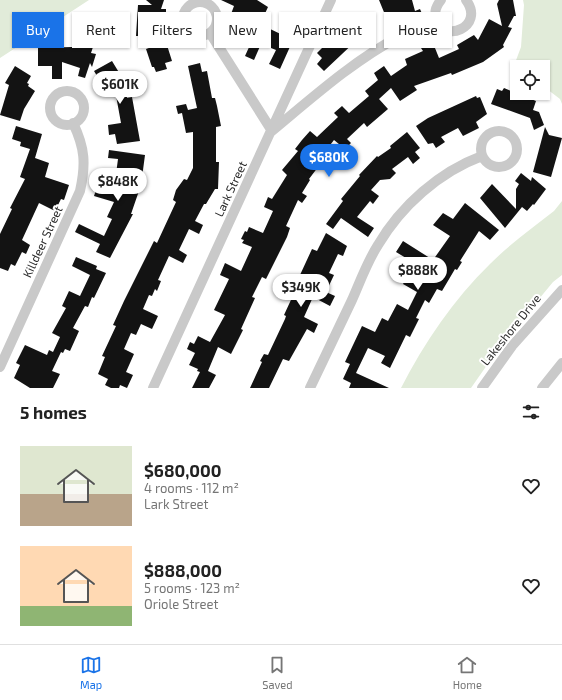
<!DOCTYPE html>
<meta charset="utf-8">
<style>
:root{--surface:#fff;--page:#f2f2f2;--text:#222;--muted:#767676;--line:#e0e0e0;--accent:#1a73e8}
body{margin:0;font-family:"Exo 2",sans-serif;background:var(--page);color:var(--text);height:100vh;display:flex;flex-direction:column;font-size:15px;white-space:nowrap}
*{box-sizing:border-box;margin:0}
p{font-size:13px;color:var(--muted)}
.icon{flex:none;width:22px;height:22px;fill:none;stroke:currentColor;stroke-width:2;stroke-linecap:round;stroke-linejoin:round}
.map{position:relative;height:388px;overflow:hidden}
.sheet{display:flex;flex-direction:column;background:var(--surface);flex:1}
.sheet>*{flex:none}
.top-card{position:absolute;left:12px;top:12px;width:538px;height:36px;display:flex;gap:8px}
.fabs{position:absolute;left:510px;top:60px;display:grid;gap:8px}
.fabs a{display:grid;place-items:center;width:40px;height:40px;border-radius:0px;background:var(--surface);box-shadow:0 1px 3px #0004;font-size:20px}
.price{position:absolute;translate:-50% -34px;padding:0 9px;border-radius:14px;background:#fff;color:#222;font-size:13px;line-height:26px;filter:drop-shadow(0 1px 2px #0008)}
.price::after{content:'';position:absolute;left:50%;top:24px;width:12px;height:9px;margin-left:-6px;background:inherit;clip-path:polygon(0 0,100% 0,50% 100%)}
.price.selected{background:var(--accent);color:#fff}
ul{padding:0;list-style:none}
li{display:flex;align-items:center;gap:12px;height:100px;padding:0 20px}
li span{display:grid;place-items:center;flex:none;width:112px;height:80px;border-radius:0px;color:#555}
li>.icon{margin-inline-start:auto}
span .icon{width:48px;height:48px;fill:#fffc;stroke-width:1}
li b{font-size:17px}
h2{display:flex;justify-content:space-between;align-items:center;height:48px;padding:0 20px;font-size:17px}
.pill{padding:0 14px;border-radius:0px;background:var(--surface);box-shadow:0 1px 3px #0004;font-size:14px;line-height:36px}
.pill.selected{background:var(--accent);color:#fff}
.dock{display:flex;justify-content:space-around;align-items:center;height:56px;border-top:1px solid var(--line);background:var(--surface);font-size:11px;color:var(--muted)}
.dock a{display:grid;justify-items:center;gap:2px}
.dock .selected{color:var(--accent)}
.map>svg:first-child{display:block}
.green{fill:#e1ebd9}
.building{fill:#131313}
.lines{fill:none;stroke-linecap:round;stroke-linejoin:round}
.minor{stroke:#c9c9c9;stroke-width:10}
.labels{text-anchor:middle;stroke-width:4;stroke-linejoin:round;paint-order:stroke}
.street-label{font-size:12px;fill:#2c2c2c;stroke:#fff}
</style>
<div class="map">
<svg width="562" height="388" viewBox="0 0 562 388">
<rect width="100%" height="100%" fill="#fff"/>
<path class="green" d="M0 0H89L0 58Z
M523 0H562V104L560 99 543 86V67H517V73L512 71 521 47 524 5Z
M562 201V275L553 282 501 345 471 388H401C424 343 454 299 490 264 510 244 532 228 554 211Z"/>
<path class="building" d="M146 0H164L161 9H166V19H153V36H136L138 5H152Z
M221 0H257L268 7 262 20 268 23 266 27 293 40 280 69 269 64 276 50 261 44 254 60 245 56 250 45 238 39 246 21 231 14 234 6Z
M379 0H412L415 11 420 9 423 16 411 21 408 14 388 22Z
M499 0H513L516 16H514L508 27 512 28 503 45 504 47 483 62 452 75 451 73 414 86 417 90 400 101 391 88 379 99 388 109 367 127 364 123 347 139 351 143 345 149 334 140 327 149 328 159 320 169 318 167 309 179 310 180 302 193 307 196 302 203 298 200 286 226 290 228 287 237 266 279 262 277 252 297 255 298 241 329 243 330 231 354 218 347 208 371 216 375 209 388H192L200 372 197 371 198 369 189 365 195 353 187 349 190 342 194 344 198 336 210 342 225 315 214 310 229 279 220 275 225 263 241 271 252 247 242 243 244 240 241 239 245 231 247 232 249 227 263 233 273 211 264 207 268 197 272 199 287 175 282 170 298 151 295 149 302 140 310 131 317 137 338 117 334 113 342 106 349 113 369 96 365 91 378 80 374 73 384 66 391 76 407 65 405 59 423 51 421 48 433 43 439 58 459 49 457 45 474 35 478 40 489 19 502 26 497 4Z
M351 23 355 27 358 25 364 31 358 36 359 38 324 71 317 64 322 58 317 53 346 24 348 26Z
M166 42 172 61 165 63 167 69 156 72 154 67H152L146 49Z
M80 43 93 47 91 53 96 54 92 67 90 63 85 78 78 76 80 68 62 62V79H52V66H38V48L72 47V44L79 46Z
M112 61 126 84 127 98 132 97 140 141 117 144 115 134 109 135 108 125 121 123 115 90 111 93 105 82 102 84 94 71Z
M200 63 202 72 207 71 212 98H215L217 106 221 126 216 127V162H219L218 189H215L206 204H204L195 221 203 225 199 234 189 229 179 250 187 255 183 263 169 256 158 280 161 281 157 291 155 289 152 296 149 295 143 309 158 316 152 329 141 324 136 335 131 333 124 349 134 354 126 372 133 375 127 388 120 385 119 388H111L105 385 108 379 98 374 105 357 102 356 116 326 113 325 124 301 154 241 157 243 176 202 173 200 176 190 184 179 187 180 193 168V132L186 133 182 113 178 114 176 106 186 104 188 110 197 108 188 66Z
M15 66 31 76 27 83 29 84 28 86 35 91 24 109 20 121 0 115 9 85 5 83Z
M504 88 536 101 533 110 539 112 544 125 534 130 530 118 491 104 497 89 502 91Z
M476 96 477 98 480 97 487 114 476 122 479 128 463 136 458 128 441 137 445 142 436 148 433 143 428 144 416 126 428 118Z
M16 126 42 134 35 158 49 163 45 177 69 185 64 200 61 199 55 211 39 203 22 240 30 245 26 254 22 252 15 266 11 264 8 271 0 268V234L12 209 10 208 25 179 20 177 30 149 20 146 21 142 12 139Z
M545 127 549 135 562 138 551 177 533 172Z
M407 132 420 148 415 152 420 158 413 164 408 157 392 169 396 173 390 179 380 180 371 190 379 196 373 204 370 201 357 217 374 228 368 237 341 218 333 229 326 224 343 201 341 199 360 176 359 175 377 156 378 157 391 148 390 146Z
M109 150 145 155 141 185 131 214H133L110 258 96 252 100 244 75 232 79 224 104 236 112 219 107 217 114 202 94 196 97 187 121 193 126 176 116 174 118 159 108 158Z
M521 173 531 181 532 177 546 189 534 205 533 204 527 211 522 207 505 228 480 198 492 184 516 209V189L519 184 515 181Z
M465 203 499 230 490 240 479 231 460 261 462 262 457 270 455 269 442 291 437 289 429 303 425 300 416 318 419 319 410 337 406 335 390 368 381 363 385 356 368 348 356 373 389 388H349L351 383 343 379 350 364 345 362 362 326 375 332 382 318 388 321 397 304 408 310 417 292 403 284 408 275 426 270 396 252 403 241 433 260 450 236 433 225 443 213 453 219Z
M326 233 347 246 343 256 338 254 329 273 334 275 326 292 335 296 330 306 313 297 304 317 318 324 314 333 307 329 289 361 283 359 269 388H250L262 362 260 361 264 354 268 355 285 319 286 316 284 315 296 289 294 288 312 249 317 251Z
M76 257 97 266 96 269 106 273 94 298 92 297 88 307 85 306 73 328 79 331 70 351 65 349 63 353 61 352 52 371 60 374 53 388H30L14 378 20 365 16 363 25 345 47 355 49 350 53 352 60 337 52 333 66 308 62 306 69 291 80 296 90 275 72 266Z"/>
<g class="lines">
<path class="minor" d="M441 0C437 5 434 11 436 17 442 45 486 27 466 0
M183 19a17 17 0 1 1 34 0a17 17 0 1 1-34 0Z
M210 33 272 131C313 97 353 61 400 36 412 29 424 24 436 18
M50 108a17 17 0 1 1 34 0a17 17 0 1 1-34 0Z
M481 149a18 18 0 1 1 36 0a18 18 0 1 1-36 0Z
M0 367 80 191C86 164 85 148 73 123
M153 388 331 0
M310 388C324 359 338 329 352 300 360 282 367 262 378 245 401 206 439 172 482 156
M482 388 512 346 562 290
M542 388 562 363"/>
</g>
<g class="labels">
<g class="street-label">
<text transform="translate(231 189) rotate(-65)" y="4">Lark Street</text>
<text transform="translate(43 242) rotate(-65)" y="4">Killdeer Street</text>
<text transform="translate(511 330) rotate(-51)" y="4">Lakeshore Drive</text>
</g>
</g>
</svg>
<div class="fabs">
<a><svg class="icon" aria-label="locate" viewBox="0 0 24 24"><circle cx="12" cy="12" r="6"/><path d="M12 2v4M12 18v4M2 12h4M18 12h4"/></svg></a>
</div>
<b class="price" style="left:120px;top:105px">$601K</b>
<b class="price selected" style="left:329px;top:178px">$680K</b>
<b class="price" style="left:118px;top:202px">$848K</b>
<b class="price" style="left:418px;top:291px">$888K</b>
<b class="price" style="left:301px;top:308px">$349K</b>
<div class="top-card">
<a class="pill selected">Buy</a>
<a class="pill">Rent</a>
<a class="pill">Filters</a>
<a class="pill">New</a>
<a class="pill">Apartment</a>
<a class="pill">House</a>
</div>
</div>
<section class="sheet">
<h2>5 homes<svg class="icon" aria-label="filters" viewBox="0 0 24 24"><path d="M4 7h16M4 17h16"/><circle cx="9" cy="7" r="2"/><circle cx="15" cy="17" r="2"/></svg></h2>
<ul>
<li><span style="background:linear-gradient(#dfe7d0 60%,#b9a48a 0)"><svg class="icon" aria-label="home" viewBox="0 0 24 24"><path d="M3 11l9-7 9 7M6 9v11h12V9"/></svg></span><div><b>$680,000</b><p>4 rooms · 112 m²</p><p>Lark Street</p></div><svg class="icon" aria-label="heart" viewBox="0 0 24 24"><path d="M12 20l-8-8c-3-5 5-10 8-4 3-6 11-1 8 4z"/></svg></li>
<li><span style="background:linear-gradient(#ffd9b3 75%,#8fb573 0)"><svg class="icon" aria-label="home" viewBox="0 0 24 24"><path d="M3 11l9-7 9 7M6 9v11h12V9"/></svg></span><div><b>$888,000</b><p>5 rooms · 123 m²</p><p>Oriole Street</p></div><svg class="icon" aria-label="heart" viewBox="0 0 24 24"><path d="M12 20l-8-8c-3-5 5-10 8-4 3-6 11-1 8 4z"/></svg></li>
</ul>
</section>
<nav class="dock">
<a class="selected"><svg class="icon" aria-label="map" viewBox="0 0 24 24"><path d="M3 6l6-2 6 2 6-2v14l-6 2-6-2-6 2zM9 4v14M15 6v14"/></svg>Map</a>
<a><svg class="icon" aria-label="saved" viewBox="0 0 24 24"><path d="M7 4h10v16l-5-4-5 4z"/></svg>Saved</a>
<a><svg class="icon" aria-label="home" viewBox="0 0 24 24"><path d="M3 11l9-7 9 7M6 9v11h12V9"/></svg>Home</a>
</nav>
